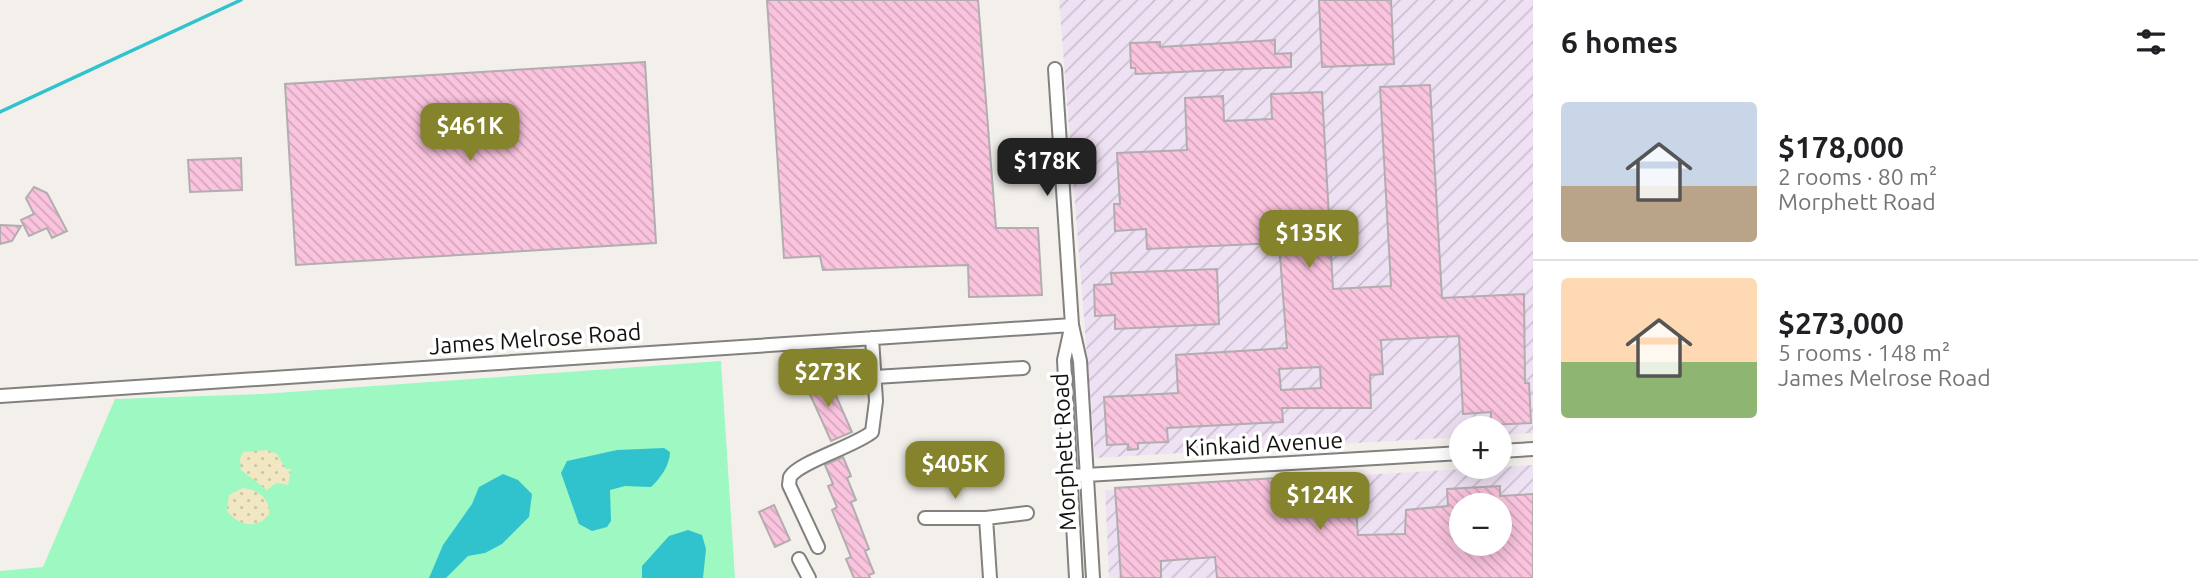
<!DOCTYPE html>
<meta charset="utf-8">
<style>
:root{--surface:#fff;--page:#f6f6f6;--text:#202124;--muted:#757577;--line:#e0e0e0;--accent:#85842d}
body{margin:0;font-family:Ubuntu,sans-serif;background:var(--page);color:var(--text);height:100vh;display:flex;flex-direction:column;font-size:26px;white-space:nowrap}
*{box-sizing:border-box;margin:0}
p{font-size:23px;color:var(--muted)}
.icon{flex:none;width:38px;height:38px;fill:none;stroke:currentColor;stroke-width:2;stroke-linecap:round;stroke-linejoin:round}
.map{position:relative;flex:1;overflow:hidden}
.side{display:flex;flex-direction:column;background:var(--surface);width:665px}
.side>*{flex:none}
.buttons{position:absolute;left:1449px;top:416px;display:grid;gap:14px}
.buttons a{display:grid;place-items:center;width:63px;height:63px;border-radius:50%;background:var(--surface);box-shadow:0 4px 18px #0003;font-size:35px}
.price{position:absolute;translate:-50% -60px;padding:0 16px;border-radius:14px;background:var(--accent);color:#fff;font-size:23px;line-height:46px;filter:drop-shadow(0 2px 4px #0008)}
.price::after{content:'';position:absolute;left:50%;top:42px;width:21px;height:16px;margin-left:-10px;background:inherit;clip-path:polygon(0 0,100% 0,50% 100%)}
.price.active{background:#222;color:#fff}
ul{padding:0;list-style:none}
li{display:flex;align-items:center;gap:21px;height:175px;padding:0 28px}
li+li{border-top:2px solid var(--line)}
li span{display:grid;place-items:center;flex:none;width:196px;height:140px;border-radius:7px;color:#555}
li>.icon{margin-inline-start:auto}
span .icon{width:84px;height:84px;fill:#fffc;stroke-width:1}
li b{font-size:30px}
h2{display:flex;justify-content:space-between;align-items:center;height:84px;padding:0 28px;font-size:30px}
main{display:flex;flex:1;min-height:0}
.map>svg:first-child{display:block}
.industrial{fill:url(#industrial-furrows);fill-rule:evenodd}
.green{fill:#9ef8c2}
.sand{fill:url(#sand-dots)}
.water{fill:#30c3ce}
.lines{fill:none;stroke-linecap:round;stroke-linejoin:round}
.stream{stroke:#30c3ce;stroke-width:3.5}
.building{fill:url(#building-back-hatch);stroke:#b2adaf;stroke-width:2;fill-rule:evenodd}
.minor-casing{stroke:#83817d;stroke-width:16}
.minor{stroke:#fff;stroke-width:12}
.labels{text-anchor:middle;stroke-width:7;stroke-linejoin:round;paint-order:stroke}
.street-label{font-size:23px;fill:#131211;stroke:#fff}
</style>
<main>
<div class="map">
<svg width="1533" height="578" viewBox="0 0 1533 578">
<defs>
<pattern id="industrial-furrows" width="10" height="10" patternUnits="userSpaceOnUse" patternTransform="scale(1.75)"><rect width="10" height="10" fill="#efe1f4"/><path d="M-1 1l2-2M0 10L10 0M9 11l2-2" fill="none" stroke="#ccc0d0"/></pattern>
<pattern id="sand-dots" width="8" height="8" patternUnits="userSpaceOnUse" patternTransform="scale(1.75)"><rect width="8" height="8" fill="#f1e7c2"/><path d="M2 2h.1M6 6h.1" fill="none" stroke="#cec5a6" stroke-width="1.8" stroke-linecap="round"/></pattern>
<pattern id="building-back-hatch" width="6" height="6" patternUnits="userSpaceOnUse" patternTransform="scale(1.75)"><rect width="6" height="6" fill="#fac3de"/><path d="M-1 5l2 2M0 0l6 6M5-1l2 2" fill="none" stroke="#d5a6bd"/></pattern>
</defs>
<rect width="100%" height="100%" fill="#f3f0ec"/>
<path class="industrial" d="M1059 0H1533V433L1500 435V429H1461V437L1095 458Z
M1533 465V578H1109L1105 490ZM1461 506H1500V544H1461Z"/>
<path class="green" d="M721 361 735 578H0V571L43 567 115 399 262 394Z"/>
<path class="sand" d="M267 450 277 454 286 469H291L288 485 276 483 267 490 241 470 240 459 243 452Z
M243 488C257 489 271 499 269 514 258 530 238 526 227 511L229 495Z"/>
<path class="water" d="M664 448 670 452C670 465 660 479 651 487L625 486 610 490 611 521 607 527 592 531 579 524 561 473 567 461 617 450Z
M503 474 518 480 532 494 529 517 502 544 485 553 468 556 446 578H429L443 545 472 504 479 487Z
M688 530 702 535 706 549 703 578H642V566L669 536Z"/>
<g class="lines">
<path class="stream" d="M0 112 241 0"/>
</g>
<path class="building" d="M767 0H978L996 228H1038L1042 295 969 297 968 265 823 270 820 256 784 258Z
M1319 0H1391L1394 64 1322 67Z
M1275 40V54L1291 53V67L1136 74 1135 68H1131L1130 43 1160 42V47Z
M645 62 656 243 296 265 285 84Z
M1430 85 1442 298 1524 294 1525 383H1529L1531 423 1491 425V412L1463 414 1459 336 1381 340 1383 374 1370 375 1371 408H1282L1283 422 1167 428 1168 442 1138 443V449L1128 450V444L1107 445 1104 397 1178 393 1176 355 1287 348 1279 243 1147 249 1146 229 1115 231 1114 204H1120L1117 153 1187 150 1185 98 1223 96 1224 121 1272 119 1271 94 1322 92 1333 289 1391 286 1380 87ZM1320 367 1321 388 1281 390 1279 369Z
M241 158 242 190 190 192 188 160Z
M34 187 47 193 67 231 52 238 47 228 29 236 21 220 34 214 26 198Z
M0 225 21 226 12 241 0 244Z
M1217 269 1219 324 1115 329V315L1095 316 1094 285 1112 284 1111 273Z
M818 375 826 392 833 389 852 432 831 441 804 381Z
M843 457 851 476 847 478 856 500 851 502 869 549 865 551 874 573 869 575 870 578H854L846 559 851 557 832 510 837 507 828 486 833 484 825 465Z
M1343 474 1344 497H1355L1358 535 1405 534 1406 510 1448 506 1447 489 1500 486V496L1533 494V578H1217L1215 557 1161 561V578H1121L1115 488ZM1461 506H1500V544H1461Z
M774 505 790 540 775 547 759 512Z"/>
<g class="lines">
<defs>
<path id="minor" d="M1055 69 1072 325 1080 361 1093 578
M1071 328 1064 360 1076 578
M875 377 1023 368
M0 396 1072 325
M1500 451 1533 449
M1069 476 1461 453
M925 518H986L1027 513
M986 518 990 578
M818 547 789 485 790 477C799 462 853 447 872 432L876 401 872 338
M799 559 809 578"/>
</defs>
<use href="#minor" class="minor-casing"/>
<use href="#minor" class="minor"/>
</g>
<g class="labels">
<g class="street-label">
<text transform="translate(535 339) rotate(-4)" y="8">James Melrose Road</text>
<text transform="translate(1264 444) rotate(-3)" y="8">Kinkaid Avenue</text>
<text transform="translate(1064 452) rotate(-93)" y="8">Morphett Road</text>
</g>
</g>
</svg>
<div class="buttons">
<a>+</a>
<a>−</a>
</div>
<b class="price" style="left:470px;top:163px">$461K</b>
<b class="price active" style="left:1047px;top:198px">$178K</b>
<b class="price" style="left:1309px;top:270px">$135K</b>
<b class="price" style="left:828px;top:409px">$273K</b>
<b class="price" style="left:955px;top:501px">$405K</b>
<b class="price" style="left:1320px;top:532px">$124K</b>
</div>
<section class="side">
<h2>6 homes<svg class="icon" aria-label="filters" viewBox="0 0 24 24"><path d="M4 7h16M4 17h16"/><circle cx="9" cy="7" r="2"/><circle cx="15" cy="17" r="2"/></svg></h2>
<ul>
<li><span style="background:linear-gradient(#c9d6e8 60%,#b9a48a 0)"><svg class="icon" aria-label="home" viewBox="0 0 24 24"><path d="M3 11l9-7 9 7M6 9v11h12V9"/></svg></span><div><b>$178,000</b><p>2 rooms · 80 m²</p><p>Morphett Road</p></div></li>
<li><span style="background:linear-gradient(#ffd9b3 60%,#8fb573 0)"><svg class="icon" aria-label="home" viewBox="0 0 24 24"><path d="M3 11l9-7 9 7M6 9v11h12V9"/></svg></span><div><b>$273,000</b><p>5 rooms · 148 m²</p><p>James Melrose Road</p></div></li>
</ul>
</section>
</main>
